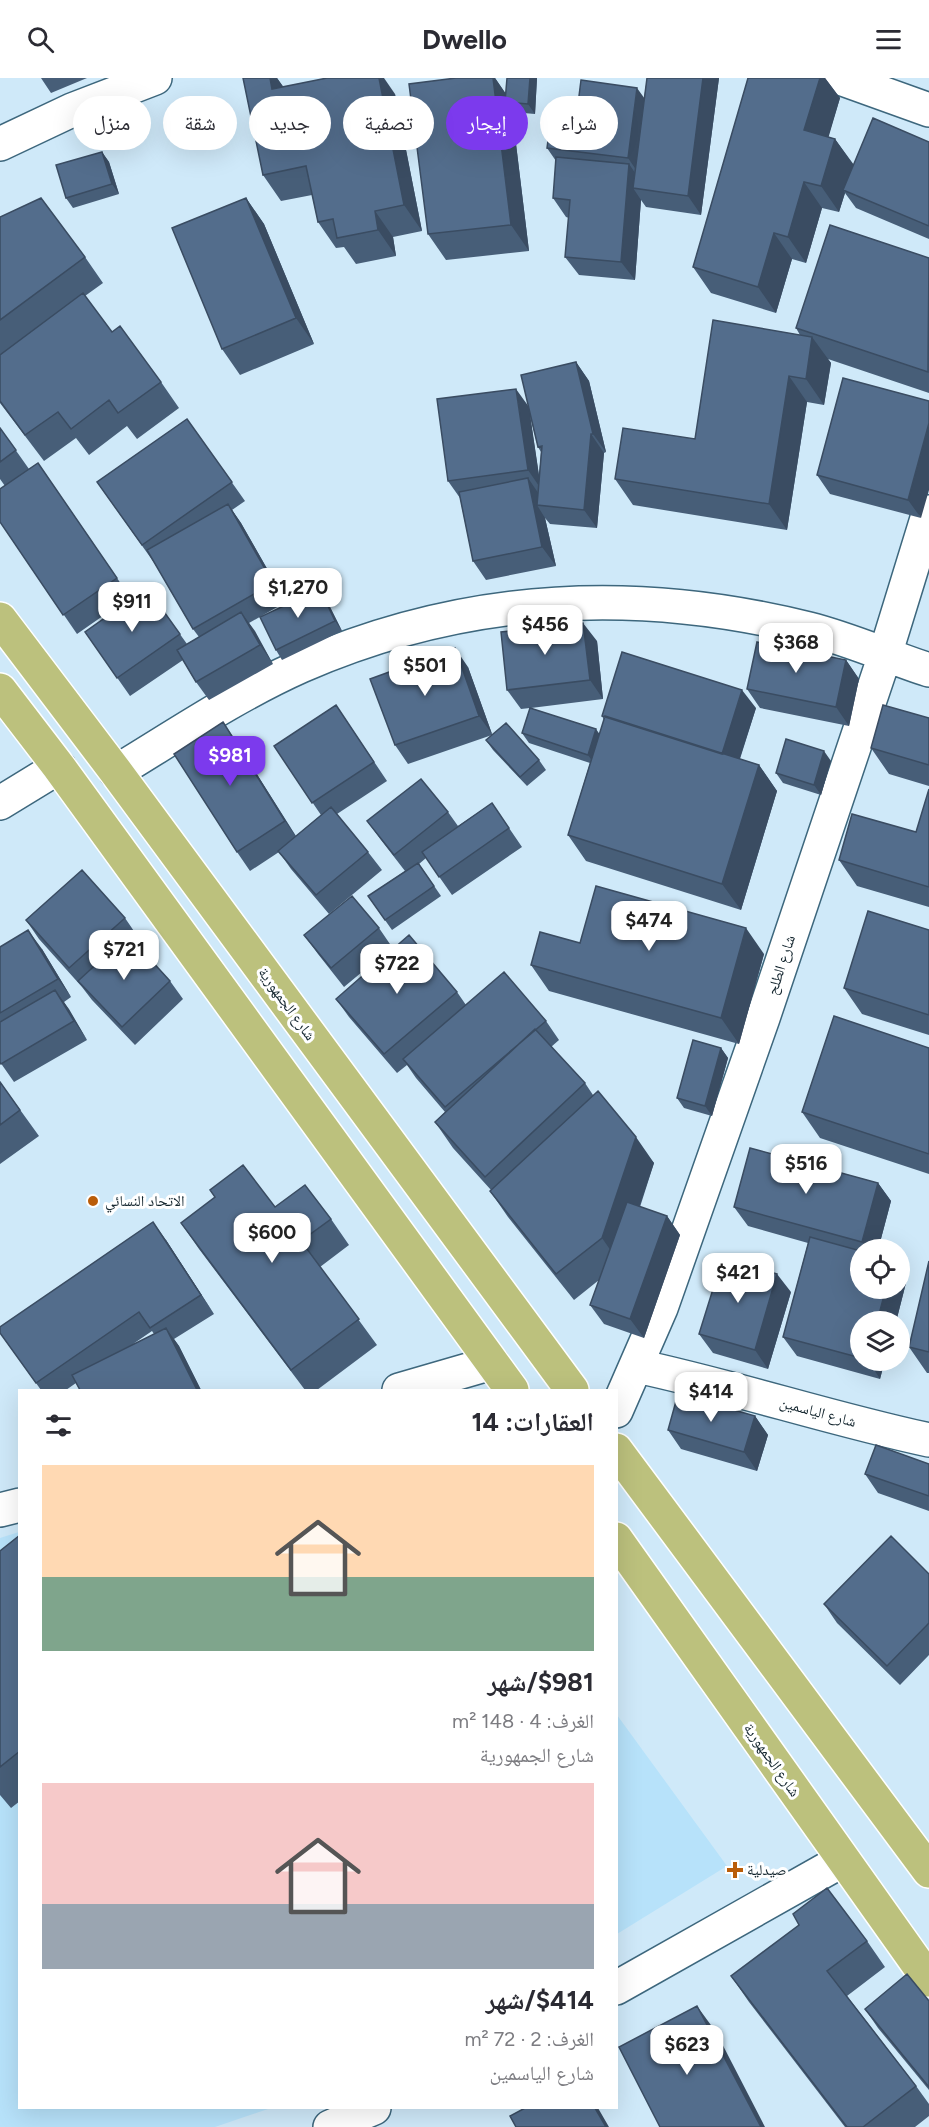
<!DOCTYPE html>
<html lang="ar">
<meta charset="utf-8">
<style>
:root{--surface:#fff;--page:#f2f2f3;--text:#2b2b33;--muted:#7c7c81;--accent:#7c3aed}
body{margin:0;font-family:Figtree,"Noto Naskh Arabic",sans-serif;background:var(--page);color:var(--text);direction:rtl;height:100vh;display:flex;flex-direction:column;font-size:22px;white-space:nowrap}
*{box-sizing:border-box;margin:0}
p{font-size:20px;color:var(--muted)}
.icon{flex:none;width:33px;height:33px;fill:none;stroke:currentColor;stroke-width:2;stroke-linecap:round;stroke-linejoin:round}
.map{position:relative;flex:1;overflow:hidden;direction:ltr}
.drawer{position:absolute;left:18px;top:1311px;width:600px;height:720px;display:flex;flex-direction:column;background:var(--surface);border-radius:0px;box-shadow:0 6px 24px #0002;direction:rtl}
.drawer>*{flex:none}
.guide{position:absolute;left:18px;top:18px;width:600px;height:54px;direction:rtl;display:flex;gap:12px}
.buttons{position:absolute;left:850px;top:1161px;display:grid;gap:12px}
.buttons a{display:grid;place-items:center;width:60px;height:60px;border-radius:50%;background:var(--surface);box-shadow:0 6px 24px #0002;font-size:30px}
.price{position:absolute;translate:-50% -51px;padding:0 14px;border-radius:12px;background:#fff;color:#222;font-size:20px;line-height:39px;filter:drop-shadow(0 2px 3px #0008)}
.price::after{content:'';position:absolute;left:50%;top:36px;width:18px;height:14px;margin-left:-9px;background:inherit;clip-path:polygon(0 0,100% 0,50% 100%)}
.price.active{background:var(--accent);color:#fff}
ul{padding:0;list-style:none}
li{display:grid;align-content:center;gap:12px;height:318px;padding:0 24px}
li span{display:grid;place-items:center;height:186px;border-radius:0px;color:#555}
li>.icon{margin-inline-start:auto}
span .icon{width:108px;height:108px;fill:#fffc;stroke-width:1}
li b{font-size:26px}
h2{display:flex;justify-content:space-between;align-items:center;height:72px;padding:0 24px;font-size:26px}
.tag{padding:0 21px;border-radius:27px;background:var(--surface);box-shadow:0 6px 24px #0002;font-size:21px;line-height:54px}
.tag.active{background:var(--accent);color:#fff}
header{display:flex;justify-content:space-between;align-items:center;height:78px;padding:0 24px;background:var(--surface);font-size:27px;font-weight:700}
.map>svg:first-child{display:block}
.built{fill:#b7e2fa}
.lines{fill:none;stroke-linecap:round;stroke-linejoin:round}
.street-casing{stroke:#3d677d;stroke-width:36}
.primary-casing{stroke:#fff;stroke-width:36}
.street{stroke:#fff;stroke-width:33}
.primary{stroke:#bcc17d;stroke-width:33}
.wall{fill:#475e78;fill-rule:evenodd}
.shaded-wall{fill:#3a4c62}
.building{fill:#536d8c;stroke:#3a4c62;stroke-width:1.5}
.poi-dot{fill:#ba5d09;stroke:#fff;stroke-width:2}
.labels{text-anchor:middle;stroke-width:6;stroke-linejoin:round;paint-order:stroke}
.street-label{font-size:15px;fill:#13252e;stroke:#fff}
.poi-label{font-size:15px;fill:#13252e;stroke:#fff;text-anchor:start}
</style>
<header><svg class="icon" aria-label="menu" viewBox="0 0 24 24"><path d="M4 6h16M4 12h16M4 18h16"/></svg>Dwello<svg class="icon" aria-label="search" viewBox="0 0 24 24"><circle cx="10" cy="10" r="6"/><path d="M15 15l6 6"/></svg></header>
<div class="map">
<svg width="929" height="2049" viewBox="0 0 929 2049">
<rect width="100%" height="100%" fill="#cfe9f9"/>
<path class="built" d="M19 1454 20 2030H271L215 2049H0V1460Z
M617 1637 727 1788 617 1856H616Z"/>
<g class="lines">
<defs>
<path id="street" d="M840 0 929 32
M0 66 72 32 155 0
M116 694C177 657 236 617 301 588 466 516 636 508 809 551 849 561 889 579 929 592
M0 725 59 689
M637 1288C735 1309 831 1341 929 1362
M399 1312 492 1285
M616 1333 661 1230 763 940 885 577 929 434
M0 1432 20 1427
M616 1910 843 1782
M330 2049 374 2030"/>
<path id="primary" d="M0 541 116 694 572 1312
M0 612 59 689 512 1312
M616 1372 929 1793
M616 1461 929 1902"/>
</defs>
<use href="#street" class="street-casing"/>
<use href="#primary" class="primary-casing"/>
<use href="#street" class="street"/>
<use href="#primary" class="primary"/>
</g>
<path class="wall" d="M41 0H87L51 15Z
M243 0H277L283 9 395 16 422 153 393 159 396 178 356 186 344 169 336 170 318 144 312 117 281 123 263 97Z
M456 0H495L506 16 537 0 535 36 512 34V33L529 173 446 182 428 156Z
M647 0H719L701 137 646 129 641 122 635 202 579 197 565 179 569 140 566 139 553 120 556 83 547 70 577 34 644 20Z
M748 0H825L840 20 828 59 835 61 853 87 929 64V161L856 130 845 115 839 134 822 130 806 185 792 181 776 235 711 215 693 189Z
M102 74 109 84 119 116 73 130 66 120Z
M246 120 264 146 314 266 240 297 222 271Z
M0 139 85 179 103 205 85 218 112 254 161 304 179 330 137 361 127 348 89 377 76 360 44 383 0 325Z
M929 180V315L828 281 831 285 824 327 807 324 787 452 633 427 615 401 695 361 800 257 796 250Z
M576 284 589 303 606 374 604 375 597 450 550 446 545 440 556 488 486 502 473 483 460 420 448 403ZM530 338 538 369 541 374 539 398Z
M843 300 921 440 830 416 817 397Z
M187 341 245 423 232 432 241 445 286 524 249 545 273 586 209 622 196 604 183 582 130 618 85 554 147 510 187 566 199 559 193 551 155 486 97 404Z
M0 350 29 391 38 385 130 519 77 556 0 444 5 408 0 401Z
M320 511 326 521 342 553 282 582 276 572Z
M597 563 603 621 531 630 600 656 604 642 602 638 756 630 740 681 759 687 777 713 741 832 586 783 568 757 590 685 529 665 522 655 530 630 521 631 507 612Z
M846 582 859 601 849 648 760 630 747 611Z
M468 589 492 656 539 682 546 692 527 708 493 672 486 662 492 657 408 686 395 667Z
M336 627 387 703 337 736 368 774 382 792 329 836 291 791 279 774 250 793 237 774 236 663 296 758 321 737 274 668Z
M929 640V708L889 696 871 670Z
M831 683 821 717 783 705 776 695Z
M929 711V829L857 808 839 782 916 754Z
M492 725 522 769 452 817 426 780 419 786 441 818 392 852 368 818 405 793 381 762 367 743 448 734 458 748Z
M125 840 138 859 133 863 170 903 183 921 135 967 92 922 82 909 39 861 26 842Z
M379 850 392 869 344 909 318 876 304 857Z
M929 852V957L862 936 844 910Z
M580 865 764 876 739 966 549 913 531 887Z
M0 869 42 871 71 919 64 924 87 962 14 1004 0 984Z
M457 914 466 927 546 943 559 962 551 969 585 1005 593 1017 654 1085 640 1129 667 1138 680 1157 644 1260 604 1246 590 1227 599 1202 574 1222 508 1139 490 1113 491 1112 453 1070 435 1044 445 1034 416 1000 407 987 397 995 349 939 336 921Z
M721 970 728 980 712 1038 684 1030 677 1020Z
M929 970V1096L820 1060 802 1034Z
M0 1004 39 1058 0 1086Z
M750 1070 878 1105 891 1123 878 1172H861V1210H900V1191L907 1201 896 1244H861V1282H885L880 1301 797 1278 783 1259 808 1165 748 1148 734 1129Z
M275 1129 331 1141 349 1167 320 1189 377 1267 317 1312H305L199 1171 181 1145Z
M166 1162 214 1236 174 1261 179 1268 201 1312H80L76 1305 66 1312H41L0 1255ZM152 1253 154 1256 133 1266Z
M929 1183V1295H927L909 1269Z
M791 1214 768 1291 713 1275 699 1256Z
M755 1338 768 1357 757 1393 681 1371 668 1352Z
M929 1386V1433L878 1415 865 1396Z
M20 1457V1723L11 1730 0 1717V1473Z
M929 1496V1577L900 1607 837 1545 824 1526Z
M867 1863 885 1889 847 1918 916 2008 929 2026V2038L915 2049H845L749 1924 731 1898Z
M929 1923V2012L878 1950 865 1931Z"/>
<path class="shaded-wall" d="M270 0H277L285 11H272Z
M379 0H384L395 16 422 153 404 127Z
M493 0H495L510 22 505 24 512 33 529 173 511 147Z
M530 0H537L535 36 528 26Z
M703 0H719L701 137 688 118Z
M820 0H825L840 20 823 78 804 52Z
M637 10 650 28 641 99 628 80Z
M835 61 854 87 843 112 845 115 839 134 821 108Z
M102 74 109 84 119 116 112 106Z
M629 86 642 105 633 110 641 122 635 202 621 184Z
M804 104 822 130 806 185 788 159Z
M246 120 264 146 314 266 296 240Z
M375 133 393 159 396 178 378 152Z
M774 155 792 181 776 235 758 209Z
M812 259 831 285 824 327 806 301Z
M576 284 589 303 606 374 593 356Z
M789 298 807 324 787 452 769 426Z
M516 311 529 329 541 411 528 392Z
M929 345V412L921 440 908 422Z
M591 356 604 375 597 450 584 432Z
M528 400 541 419 537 427 545 440 556 488 542 469Z
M228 426 241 445 286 524 273 505Z
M320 511 326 521 342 553 335 543Z
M241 534 255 553 273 586 260 567Z
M583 545 597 563 603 621 590 602Z
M455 570 468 589 492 656 479 638Z
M846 582 859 601 849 648 836 629Z
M742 612 756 630 735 695 722 676Z
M223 644 236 663 298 762 285 743Z
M596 651 603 661 595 687 588 677Z
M824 673 831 683 821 717 814 707Z
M759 687 777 713 741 832 722 806Z
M746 850 764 876 739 966 721 940Z
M28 852 42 871 71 919 58 901Z
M55 912 69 931 87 962 74 943Z
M721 970 728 980 712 1038 705 1028Z
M636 1059 654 1085 620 1186 602 1160Z
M878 1105 891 1123 878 1172H867L862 1164Z
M667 1138 680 1157 644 1260 630 1241Z
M153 1144 166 1162 214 1236 201 1217Z
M900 1191 907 1201 896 1244H877L886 1210H900Z
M777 1196 791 1214 768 1291 755 1272Z
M166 1250 179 1268 201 1312H197Z
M868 1282H885L880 1301Z
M755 1338 768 1357 757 1393 744 1374Z
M697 1928 716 1954 765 2049H761Z
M595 2030H598L609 2049H606Z"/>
<path class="building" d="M243 0H270L272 11 327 0H379L404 127 375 133 378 152 337 160 333 141 318 144 306 88 263 97Z
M456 0H493L511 147 428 156 409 6Z
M507 0H530L528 26 505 24Z
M647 0H703L688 118 633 110Z
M748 0H820L804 52 835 61 821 108 804 104 788 159 774 155 758 209 693 189Z
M581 2 637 10 628 80 547 70 552 31 577 34Z
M873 40 929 64V148L843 112Z
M102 74 112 106 66 120 56 87Z
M556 79 629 86 621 184 565 179 570 122 553 120Z
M41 120 85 179 0 242V139Z
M246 120 296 240 222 271 172 150Z
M830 147 929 180 928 294 796 250Z
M83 215 112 254 120 248 161 304 118 335 109 322 71 351 58 334 25 357 0 323V277Z
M713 242 812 259 806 301 789 298 769 426 615 401 623 350 695 361Z
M576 284 593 356H591L584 432 537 427 542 368 538 369 521 297Z
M843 300 929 323V345L908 422 817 397Z
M516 311 528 392 448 403 437 321Z
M187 341 232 404 142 467 97 404Z
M0 350 16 372 0 384Z
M38 385 117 500 63 537 0 444V411Z
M528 400 542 469 473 483 459 414Z
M228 426 273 505 193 551 147 472Z
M147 510 180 556 117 600 85 554Z
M320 511 335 543 276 572 260 539Z
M241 534 260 567 196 604 177 572Z
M583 545 590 602 507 612 501 554Z
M757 564 846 582 836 629 747 611Z
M455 570 479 638 395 667 370 601Z
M622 574 742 612 722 676 602 638Z
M336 627 374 684 312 725 274 668Z
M883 627 929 640V687L871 670Z
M530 630 596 651 588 677 522 655Z
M605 638 759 687 722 806 568 757Z
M223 644 285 743 237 774 174 676Z
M506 645 539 682 520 699 486 662Z
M786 661 824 673 814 707 776 695Z
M421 701 448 734 394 777 367 743Z
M929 711V809L839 782 852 736 916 754Z
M492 725 509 750 439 799 422 774Z
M331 729 368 774 316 817 278 773Z
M418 785 434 808 385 842 368 818Z
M82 792 125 840 69 890 26 842Z
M596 808 746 850 721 940 531 887 540 854 580 865Z
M352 818 379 850 331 890 304 857Z
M868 833 929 852V937L844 910Z
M28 852 58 901 0 935V869Z
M128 857 170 903 122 949 78 903Z
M409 857 457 914 384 976 336 921Z
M504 894 546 943 445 1029 403 981Z
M55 912 74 943 1 986 0 984V944Z
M834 938 929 970V1076L802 1034Z
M535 951 585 1005 485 1099 435 1044Z
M693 962 721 970 705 1028 677 1020Z
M0 1004 20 1032 0 1047Z
M598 1013 636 1059 602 1160 556 1196 490 1113Z
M750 1070 878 1105 862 1164 734 1129Z
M243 1087 275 1129 305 1107 331 1141 301 1163 359 1241 291 1292 181 1145 215 1119 210 1112Z
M627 1124 667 1138 630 1241 590 1227Z
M153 1144 201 1217 150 1250 139 1234 36 1305 0 1255V1249Z
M810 1159 861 1173V1210H886L877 1244H861V1280L783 1259Z
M723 1179 777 1196 755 1272 699 1256Z
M929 1183V1274L909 1269Z
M166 1250 197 1312H80L72 1297Z
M678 1316 755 1338 744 1374 668 1352Z
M876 1367 929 1386V1418L865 1396Z
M20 1457V1673L0 1689V1473Z
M891 1458 929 1496V1545L887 1588 824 1526Z
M827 1810 867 1863 827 1893 916 2008 863 2049H847L731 1898 799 1847 793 1836Z
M907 1896 929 1923V2009L865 1931Z
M697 1928 761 2049H660L619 1969Z
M525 2030H595L606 2049H516L510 2038Z"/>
<g class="poi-dot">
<circle cx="93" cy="1123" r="6"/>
<path d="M732 1783h6v6h6v6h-6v6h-6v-6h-6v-6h6z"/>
</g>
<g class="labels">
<g class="street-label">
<text transform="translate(781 887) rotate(-72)" y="5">شارع الطلح</text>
<text transform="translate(287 926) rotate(54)" y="5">شارع الجمهورية</text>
<text transform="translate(818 1334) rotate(15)" y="5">شارع الياسمين</text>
<text transform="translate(772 1682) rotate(55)" y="5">شارع الجمهورية</text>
</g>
<g class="poi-label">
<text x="105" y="1128">الاتحاد النسائي</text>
<text x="747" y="1797">صيدلية</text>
</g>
</g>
</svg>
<div class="buttons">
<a><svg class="icon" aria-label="locate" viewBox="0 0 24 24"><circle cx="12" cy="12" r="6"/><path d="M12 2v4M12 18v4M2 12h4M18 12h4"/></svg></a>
<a><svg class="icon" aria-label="layers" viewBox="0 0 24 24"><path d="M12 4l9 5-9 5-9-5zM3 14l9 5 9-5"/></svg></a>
</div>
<b class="price" style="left:298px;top:541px">$1,270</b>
<b class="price" style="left:132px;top:555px">$911</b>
<b class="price" style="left:545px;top:578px">$456</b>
<b class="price" style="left:796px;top:596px">$368</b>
<b class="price" style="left:425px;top:619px">$501</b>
<b class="price active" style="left:230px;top:709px">$981</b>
<b class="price" style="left:649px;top:874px">$474</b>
<b class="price" style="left:124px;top:903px">$721</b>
<b class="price" style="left:397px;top:917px">$722</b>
<b class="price" style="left:806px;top:1117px">$516</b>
<b class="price" style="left:272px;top:1186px">$600</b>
<b class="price" style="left:738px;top:1226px">$421</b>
<b class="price" style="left:711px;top:1345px">$414</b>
<b class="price" style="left:687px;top:1998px">$623</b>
<div class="guide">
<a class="tag">شراء</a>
<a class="tag active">إيجار</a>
<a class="tag">تصفية</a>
<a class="tag">جديد</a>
<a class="tag">شقة</a>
<a class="tag">منزل</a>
</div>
<section class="drawer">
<h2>العقارات: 14<svg class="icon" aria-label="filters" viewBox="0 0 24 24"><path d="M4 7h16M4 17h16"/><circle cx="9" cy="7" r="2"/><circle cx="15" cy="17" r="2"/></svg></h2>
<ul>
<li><span style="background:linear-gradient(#ffd9b3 60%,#7fa58c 0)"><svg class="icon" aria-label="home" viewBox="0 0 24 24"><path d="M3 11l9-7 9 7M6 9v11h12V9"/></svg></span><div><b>$981/شهر</b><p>الغرف: 4 · 148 m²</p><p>شارع الجمهورية</p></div></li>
<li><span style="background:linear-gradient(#f6c9c9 65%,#9aa5b1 0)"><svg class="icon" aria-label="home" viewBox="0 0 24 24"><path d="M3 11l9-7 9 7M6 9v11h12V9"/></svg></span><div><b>$414/شهر</b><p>الغرف: 2 · 72 m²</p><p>شارع الياسمين</p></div></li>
</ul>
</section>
</div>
